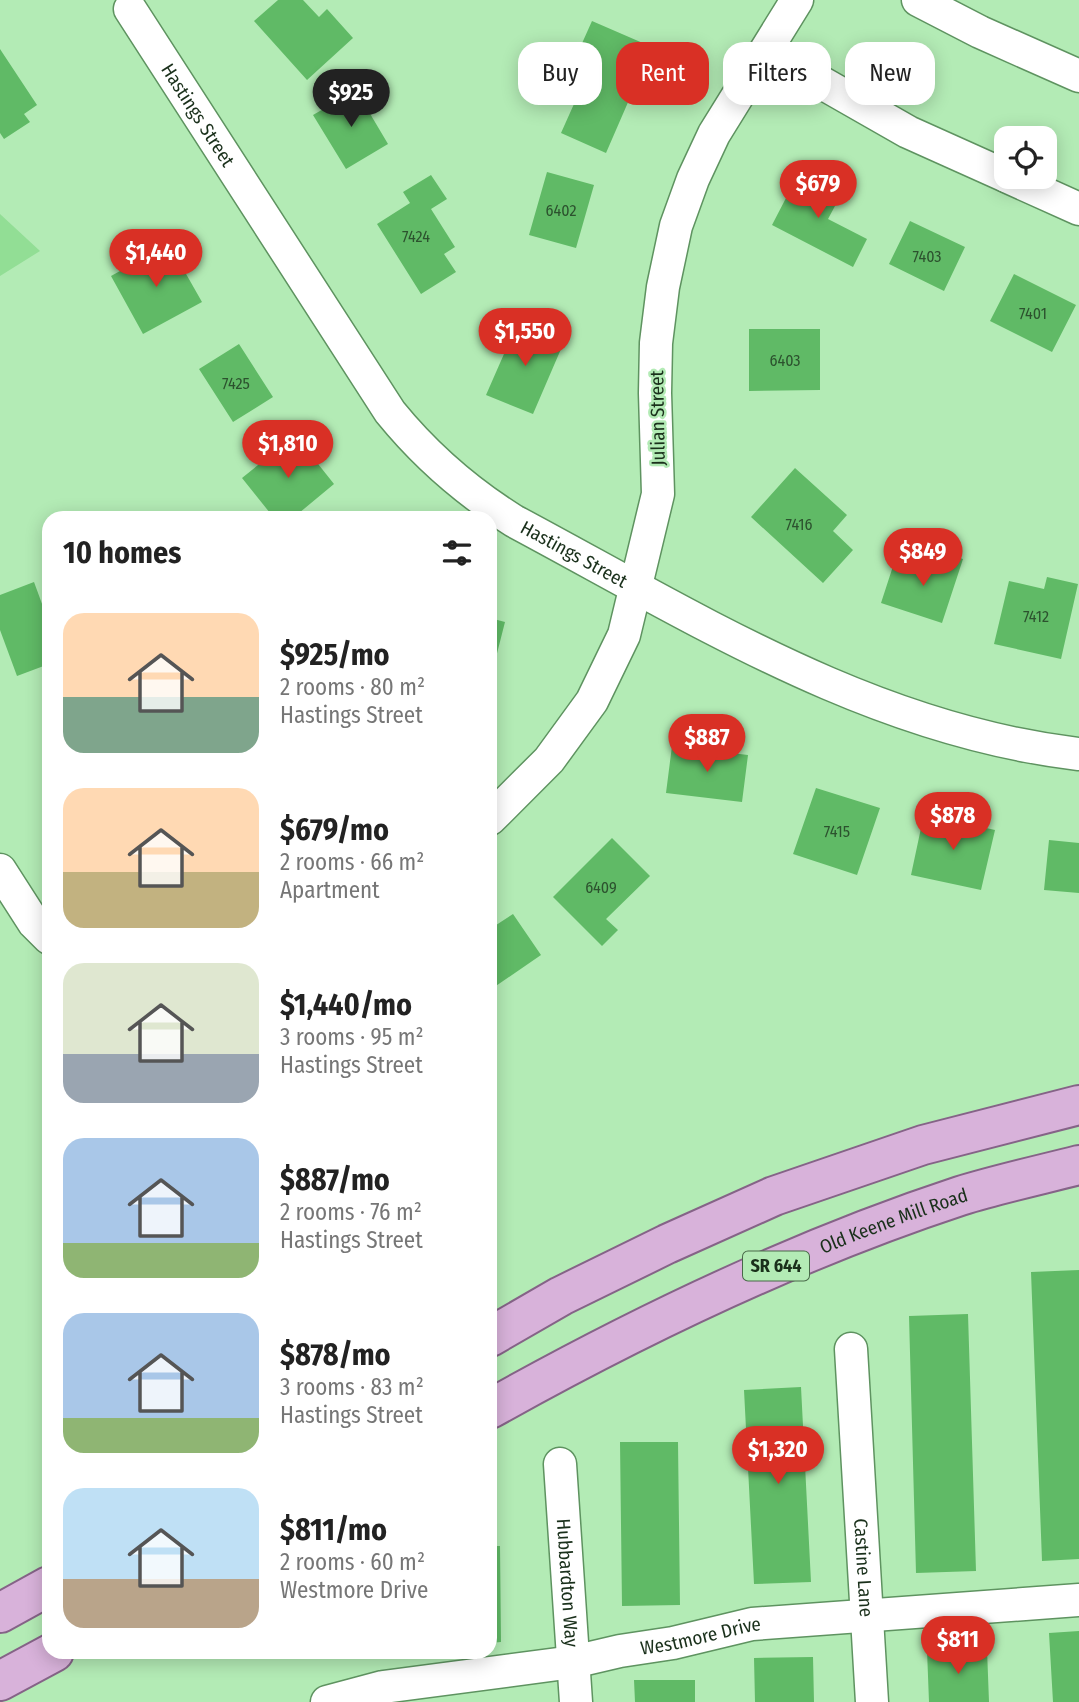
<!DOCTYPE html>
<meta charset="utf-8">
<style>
:root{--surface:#fff;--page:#f6f6f6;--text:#222;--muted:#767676;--accent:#d93025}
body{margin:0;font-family:"Fira Sans Condensed",sans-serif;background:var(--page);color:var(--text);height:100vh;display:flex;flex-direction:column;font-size:26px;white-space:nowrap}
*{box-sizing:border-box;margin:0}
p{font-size:23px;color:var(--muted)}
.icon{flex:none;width:38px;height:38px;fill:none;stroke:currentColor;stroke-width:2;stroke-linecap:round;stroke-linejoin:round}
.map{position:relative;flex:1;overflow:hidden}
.panel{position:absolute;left:42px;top:511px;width:455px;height:1148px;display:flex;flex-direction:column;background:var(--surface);border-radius:21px;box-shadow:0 4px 18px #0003}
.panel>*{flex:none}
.banner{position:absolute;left:518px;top:42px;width:455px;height:63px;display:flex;gap:14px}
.controls{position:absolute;left:994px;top:126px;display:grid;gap:14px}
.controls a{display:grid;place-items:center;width:63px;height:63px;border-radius:14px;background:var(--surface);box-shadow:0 4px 18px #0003;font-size:35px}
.price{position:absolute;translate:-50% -60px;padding:0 16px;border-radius:24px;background:var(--accent);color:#fff;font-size:23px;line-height:46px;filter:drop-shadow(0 2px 4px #0008)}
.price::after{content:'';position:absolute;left:50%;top:42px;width:21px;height:16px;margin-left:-10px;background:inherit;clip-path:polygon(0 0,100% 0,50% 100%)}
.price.active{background:#222;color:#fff}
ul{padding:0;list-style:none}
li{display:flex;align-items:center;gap:21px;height:175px;padding:0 21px}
li span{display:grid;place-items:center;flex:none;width:196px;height:140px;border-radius:21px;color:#555}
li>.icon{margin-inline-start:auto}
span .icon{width:84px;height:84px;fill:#fffc;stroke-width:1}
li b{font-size:30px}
h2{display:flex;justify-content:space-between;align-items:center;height:84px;padding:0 21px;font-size:30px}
.tag{padding:0 24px;border-radius:21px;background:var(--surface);box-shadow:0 4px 18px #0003;font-size:24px;line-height:63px}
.tag.active{background:var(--accent);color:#fff}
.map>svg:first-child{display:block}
.green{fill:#92de95}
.building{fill:#60ba66}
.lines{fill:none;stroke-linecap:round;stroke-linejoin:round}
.minor-casing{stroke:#5e9360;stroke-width:35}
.primary-casing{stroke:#856387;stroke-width:42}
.minor{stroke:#fff;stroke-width:32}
.primary{stroke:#d8b2da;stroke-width:38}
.labels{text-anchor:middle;stroke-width:5;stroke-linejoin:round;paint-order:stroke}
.number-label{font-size:16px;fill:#2c522e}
.shield{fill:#b3ebb5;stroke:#486849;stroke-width:2}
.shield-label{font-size:18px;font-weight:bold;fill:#1a301b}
.street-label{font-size:19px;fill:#1a301b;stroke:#b3ebb5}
</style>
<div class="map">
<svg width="1079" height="1702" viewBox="0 0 1079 1702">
<rect width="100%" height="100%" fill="#b3ebb5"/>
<path class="green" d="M0 214 40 251 0 276Z"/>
<path class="building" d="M278 0H303L319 17 327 9 353 38 307 80 254 21Z
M592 21 652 47 606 153 561 133 595 57 579 50Z
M0 49 37 105 24 114 30 122 4 139 0 133Z
M356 90 388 144 346 169 313 115Z
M800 171 842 193 828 219 867 239 853 267 772 225Z
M547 172 594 185 576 248 529 235Z
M431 175 447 199 431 209 455 247 444 254 456 272 421 294 377 224 410 203 403 192Z
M910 221 965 247 944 291 889 264Z
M169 244 202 302 143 334 111 276Z
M1014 274 1076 305 1052 352 990 321Z
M518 322 564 342 533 414 486 395Z
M749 329H820V390L749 391Z
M239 344 273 397 233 422 199 369Z
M295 435 334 484 293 518H274L242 478Z
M795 468 847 515 833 531 853 550 823 583 751 517Z
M944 553 963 559 942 623 881 603 895 560 937 573Z
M1047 577 1078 584 1061 659 994 644 1009 581 1044 589Z
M34 582 49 623V664L17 676 0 630V595Z
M490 618 505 622 491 677H490Z
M672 746 748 755 742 802 666 793Z
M816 788 880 808 857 875 793 854Z
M924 814 995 830 981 890 911 875Z
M612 838 650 876 606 919 618 930 602 946 553 897Z
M1049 840 1079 843V893L1044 890Z
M513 914 541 955 490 990V929Z
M1079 1270V1559L1042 1561 1031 1272Z
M968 1314 976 1571 916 1573 909 1316Z
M801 1387 811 1582 754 1584 744 1390Z
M620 1442H678L680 1605 622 1606Z
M490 1546H500L501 1642 490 1643Z
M1079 1631V1702H1053L1049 1633Z
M987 1649 989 1702H929L927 1650Z
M813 1657 814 1702H755L754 1658Z
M634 1680H695V1702H635Z"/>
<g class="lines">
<defs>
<g id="minor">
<path d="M918 0 980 32 1079 76"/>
<path id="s1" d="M130 9 390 412C425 455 466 491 514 521 694 617 871 730 1079 754"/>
<path d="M766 51 908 132 1006 176"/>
<path d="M1008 177 1079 209"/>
<path d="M490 819 549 760 592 701 624 635 658 494 655 393 656 343 663 287 676 226 693 179 714 134 797 0"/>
<path d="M0 870 34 923 49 938"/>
<path id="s2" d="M851 1349 872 1702"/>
<path id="s3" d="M560 1464 576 1702"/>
<path id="s4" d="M327 1702 383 1687 573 1662 620 1651 673 1643 752 1624 1079 1600"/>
</g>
<g id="primary">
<path d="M490 1337 561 1296 667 1244 774 1196 923 1145 1079 1105"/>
<path id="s5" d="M490 1409C640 1325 796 1250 960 1196 999 1184 1040 1175 1079 1165"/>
<path d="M0 1613 49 1586"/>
<path d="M0 1681 54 1652"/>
</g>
</defs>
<use href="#minor" class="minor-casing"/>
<use href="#primary" class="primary-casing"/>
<use href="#minor" class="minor"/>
<use href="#primary" class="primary"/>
</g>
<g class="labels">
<g class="number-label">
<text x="561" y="216">6402</text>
<text x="416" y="242">7424</text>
<text x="927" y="262">7403</text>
<text x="1033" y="319">7401</text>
<text x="785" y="366">6403</text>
<text x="236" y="389">7425</text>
<text x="799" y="530">7416</text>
<text x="1036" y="622">7412</text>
<text x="837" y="837">7415</text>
<text x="601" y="893">6409</text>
</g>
<rect class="shield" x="743" y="1251.5" width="66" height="29" rx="5"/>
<g class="shield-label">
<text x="776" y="1272">SR 644</text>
</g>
<g class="street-label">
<text dy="7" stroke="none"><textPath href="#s1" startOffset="126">Hastings Street</textPath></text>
<text transform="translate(657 418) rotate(-91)" y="7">Julian Street</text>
<text dy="7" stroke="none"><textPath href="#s1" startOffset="714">Hastings Street</textPath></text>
<text dy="7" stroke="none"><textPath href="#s5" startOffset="446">Old Keene Mill Road</textPath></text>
<text dy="7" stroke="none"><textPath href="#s2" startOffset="219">Castine Lane</textPath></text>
<text dy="7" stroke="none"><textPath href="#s3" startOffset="119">Hubbardton Way</textPath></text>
<text dy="7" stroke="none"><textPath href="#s4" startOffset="380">Westmore Drive</textPath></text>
</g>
</g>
</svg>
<div class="controls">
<a><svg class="icon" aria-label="locate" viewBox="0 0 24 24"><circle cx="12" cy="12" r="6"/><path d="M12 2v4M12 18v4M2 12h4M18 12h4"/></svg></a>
</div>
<b class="price active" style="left:351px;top:129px">$925</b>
<b class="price" style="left:818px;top:220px">$679</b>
<b class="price" style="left:156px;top:289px">$1,440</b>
<b class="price" style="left:525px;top:368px">$1,550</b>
<b class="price" style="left:288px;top:480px">$1,810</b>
<b class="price" style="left:923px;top:588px">$849</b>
<b class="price" style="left:707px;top:774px">$887</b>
<b class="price" style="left:953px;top:852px">$878</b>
<b class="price" style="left:778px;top:1486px">$1,320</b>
<b class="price" style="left:958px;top:1676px">$811</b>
<div class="banner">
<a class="tag">Buy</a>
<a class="tag active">Rent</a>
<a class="tag">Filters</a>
<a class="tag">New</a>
</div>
<section class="panel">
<h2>10 homes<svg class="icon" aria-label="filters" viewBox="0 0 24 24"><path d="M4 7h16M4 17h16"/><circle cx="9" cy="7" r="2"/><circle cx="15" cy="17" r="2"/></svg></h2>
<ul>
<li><span style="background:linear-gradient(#ffd9b3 60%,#7fa58c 0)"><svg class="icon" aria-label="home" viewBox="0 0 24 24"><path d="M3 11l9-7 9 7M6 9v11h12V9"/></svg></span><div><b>$925/mo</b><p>2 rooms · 80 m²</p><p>Hastings Street</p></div></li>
<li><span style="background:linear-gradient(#ffd9b3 60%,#c2b280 0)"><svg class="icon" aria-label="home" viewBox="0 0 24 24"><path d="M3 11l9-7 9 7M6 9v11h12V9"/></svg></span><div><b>$679/mo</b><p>2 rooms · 66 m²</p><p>Apartment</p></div></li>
<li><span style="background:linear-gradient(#dfe7d0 65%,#9aa5b1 0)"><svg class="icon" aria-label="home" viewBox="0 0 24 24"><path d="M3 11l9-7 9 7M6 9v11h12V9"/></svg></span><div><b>$1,440/mo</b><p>3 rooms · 95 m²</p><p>Hastings Street</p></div></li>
<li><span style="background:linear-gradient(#a9c7e8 75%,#8fb573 0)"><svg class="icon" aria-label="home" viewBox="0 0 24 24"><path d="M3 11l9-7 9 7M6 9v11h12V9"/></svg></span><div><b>$887/mo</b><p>2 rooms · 76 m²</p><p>Hastings Street</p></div></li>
<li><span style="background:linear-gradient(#a9c7e8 75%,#8fb573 0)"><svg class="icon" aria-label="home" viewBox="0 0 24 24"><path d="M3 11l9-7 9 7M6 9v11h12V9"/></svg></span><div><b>$878/mo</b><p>3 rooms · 83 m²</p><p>Hastings Street</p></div></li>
<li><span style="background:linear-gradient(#bfe0f5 65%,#b9a48a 0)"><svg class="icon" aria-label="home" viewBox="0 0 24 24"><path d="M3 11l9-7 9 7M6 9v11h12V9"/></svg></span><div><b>$811/mo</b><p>2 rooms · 60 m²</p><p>Westmore Drive</p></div></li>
</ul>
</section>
</div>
